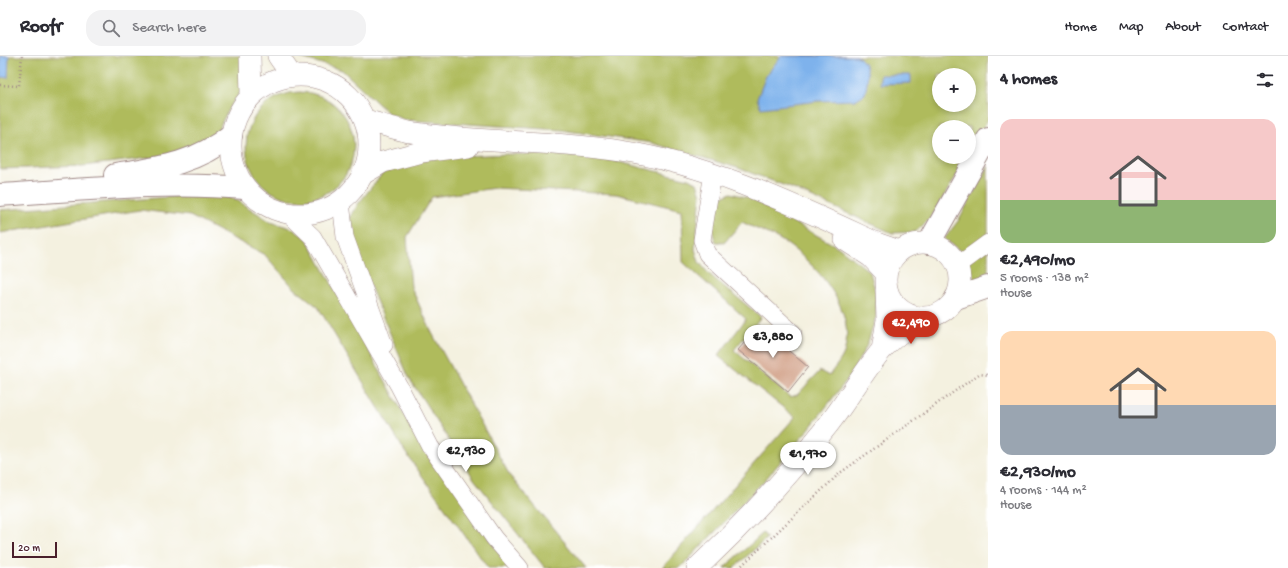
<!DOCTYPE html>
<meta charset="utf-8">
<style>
:root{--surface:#fff;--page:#f2f2f3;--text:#2b2b33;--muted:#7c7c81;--line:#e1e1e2;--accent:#c8321e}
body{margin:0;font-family:"Gochi Hand",sans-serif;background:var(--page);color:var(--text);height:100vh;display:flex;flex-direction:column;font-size:15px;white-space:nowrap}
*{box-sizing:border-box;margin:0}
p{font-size:13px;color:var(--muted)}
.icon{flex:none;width:22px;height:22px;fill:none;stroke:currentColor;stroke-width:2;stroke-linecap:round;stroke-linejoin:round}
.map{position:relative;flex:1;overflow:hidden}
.side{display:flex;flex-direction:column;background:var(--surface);width:300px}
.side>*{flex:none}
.fabs{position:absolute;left:932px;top:12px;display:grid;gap:8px}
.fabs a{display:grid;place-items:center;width:44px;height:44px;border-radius:50%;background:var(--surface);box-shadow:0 2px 6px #0003;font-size:20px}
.scale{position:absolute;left:12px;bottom:10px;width:45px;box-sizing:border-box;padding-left:4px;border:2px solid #4a1f2b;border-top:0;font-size:11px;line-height:14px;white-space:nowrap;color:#4a1f2b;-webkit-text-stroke:3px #fff;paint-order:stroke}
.price{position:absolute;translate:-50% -34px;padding:0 9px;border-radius:14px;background:#fff;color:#222;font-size:13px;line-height:26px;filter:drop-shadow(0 1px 2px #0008)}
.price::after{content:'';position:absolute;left:50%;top:24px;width:12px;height:9px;margin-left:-6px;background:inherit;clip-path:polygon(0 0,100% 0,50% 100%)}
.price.selected{background:var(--accent);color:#fff}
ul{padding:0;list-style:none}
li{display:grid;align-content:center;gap:8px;height:212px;padding:0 12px}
li span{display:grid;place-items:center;height:124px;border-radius:12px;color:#555}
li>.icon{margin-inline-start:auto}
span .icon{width:72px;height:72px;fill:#fffc;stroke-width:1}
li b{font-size:17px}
h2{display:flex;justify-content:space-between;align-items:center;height:48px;padding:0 12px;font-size:17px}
header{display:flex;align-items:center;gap:24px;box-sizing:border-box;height:56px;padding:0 20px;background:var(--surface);border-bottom:1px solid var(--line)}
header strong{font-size:19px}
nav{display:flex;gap:22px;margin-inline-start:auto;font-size:14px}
.search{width:280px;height:36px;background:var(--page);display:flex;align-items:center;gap:10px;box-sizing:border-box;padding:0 14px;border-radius:16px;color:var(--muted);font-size:15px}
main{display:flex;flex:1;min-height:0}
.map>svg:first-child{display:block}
.green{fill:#afbb5c;stroke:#7c6d44;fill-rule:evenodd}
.water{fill:#7eb2ec;stroke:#64688c}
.building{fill:#d2a188}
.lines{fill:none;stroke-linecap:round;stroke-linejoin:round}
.minor-casing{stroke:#9f8886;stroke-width:18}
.major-casing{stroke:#9f8886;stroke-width:22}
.highway-casing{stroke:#9f8886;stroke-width:24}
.path{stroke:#9f8886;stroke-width:2.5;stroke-dasharray:1 3;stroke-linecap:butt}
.minor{stroke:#fff;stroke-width:17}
.major{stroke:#fff;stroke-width:21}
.highway{stroke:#fff;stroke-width:22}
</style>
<header>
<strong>Roofr</strong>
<div class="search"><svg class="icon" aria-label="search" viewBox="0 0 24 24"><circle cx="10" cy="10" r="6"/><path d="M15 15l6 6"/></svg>Search here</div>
<nav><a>Home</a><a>Map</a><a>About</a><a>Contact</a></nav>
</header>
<main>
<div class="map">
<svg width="988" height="512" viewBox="0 0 988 512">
<rect width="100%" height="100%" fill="#fff"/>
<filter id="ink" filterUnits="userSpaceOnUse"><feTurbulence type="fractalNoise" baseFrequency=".025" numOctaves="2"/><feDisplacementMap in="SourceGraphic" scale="8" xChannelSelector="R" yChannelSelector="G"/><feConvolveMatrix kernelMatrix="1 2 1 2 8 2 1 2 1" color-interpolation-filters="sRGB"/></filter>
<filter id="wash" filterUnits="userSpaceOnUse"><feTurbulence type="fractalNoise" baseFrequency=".012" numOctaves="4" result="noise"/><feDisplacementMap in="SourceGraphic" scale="16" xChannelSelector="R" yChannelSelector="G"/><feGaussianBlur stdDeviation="0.9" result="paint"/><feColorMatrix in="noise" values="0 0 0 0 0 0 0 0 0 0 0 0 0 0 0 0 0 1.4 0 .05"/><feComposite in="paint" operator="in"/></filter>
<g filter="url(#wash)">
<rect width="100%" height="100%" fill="#f4f1e0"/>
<path class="green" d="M0 0H242L244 32 229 52 215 80 197 91 165 100 83 110 0 113Z
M295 0H988V63L969 100V71H939V101H968L930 163 915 176 892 177 791 132 738 112 652 87 561 74 405 64 388 57 342 14ZM939 19H969V49H939Z
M246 90a54 54 0 1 1 108 0a54 54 0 1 1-108 0Z
M509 98H555L606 103 689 123 697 127 701 139 695 193 699 206 709 218 761 261 734 294 790 341 797 339 820 315 829 320C833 313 841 305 844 297 857 256 821 214 791 191 778 180 757 174 742 166L724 187 716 186C709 171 713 158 719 142L731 137 749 142 838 191 870 216 876 237V261L867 289 850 320 809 373 764 425 680 512H662L795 361 718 300 746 263 683 206 682 154 616 138 495 132 432 141 407 181 411 231 432 277 510 420 586 512H545L474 423 409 322 358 202 350 176V162L358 148 382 118 404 108 439 101Z
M988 110V219L968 230C971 204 965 197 944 183L958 165Z
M195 139 223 140 235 143 271 166 291 172 307 183 406 362 493 487 514 512H488L405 396 318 251 294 232 265 199 190 160 140 154 0 177V154Z
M763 477 767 482 734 512H724Z"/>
<path class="water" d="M0 0H9L8 22 0 21Z
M781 0H857C871 9 868 24 865 38L855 44 818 45 761 52 757 43 766 20Z
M880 19H911V27L880 28Z"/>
<g id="blocks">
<path class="building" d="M759 270 808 311 788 336 738 294Z"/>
</g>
</g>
<g filter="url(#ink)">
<use href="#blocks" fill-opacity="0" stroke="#9f8886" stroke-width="1"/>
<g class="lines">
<defs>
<path id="minor" d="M713 117 702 184 707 198 793 277
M341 146 345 181 384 289
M289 158 313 181 399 330 430 390 494 482 520 512
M958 209 988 187"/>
<path id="major" d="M250 0 251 39
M278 0 292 20
M231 89a69 69 0 1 1 138 0a69 69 0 1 1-138 0Z
M365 64C380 68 395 73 409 76 479 87 551 84 621 95 712 109 796 150 879 188L899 195
M363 118 383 106 421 96 468 90
M845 184 871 201 886 217
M886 224a37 37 0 1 1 74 0a37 37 0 1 1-74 0Z
M882 294 887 264 886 234
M697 512C745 467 788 420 828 369 847 345 862 318 881 295 893 281 908 271 924 261"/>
<path id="highway" d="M115 119C159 112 195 108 231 79
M0 139C82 134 163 125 245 132
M929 187 988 83
M956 242 988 231"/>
</defs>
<use href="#minor" class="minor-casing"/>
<use href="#major" class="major-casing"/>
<use href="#highway" class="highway-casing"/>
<path class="path" d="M0 29 19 30 22 0
M739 512 840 417 979 318 988 319"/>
<use href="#minor" class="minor"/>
<use href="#major" class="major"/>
<use href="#highway" class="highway"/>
</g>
</g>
</svg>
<div class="fabs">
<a>+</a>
<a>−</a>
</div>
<div class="scale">20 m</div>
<b class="price selected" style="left:911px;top:289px">€2,490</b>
<b class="price" style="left:773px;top:303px">€3,880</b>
<b class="price" style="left:466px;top:417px">€2,930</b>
<b class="price" style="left:808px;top:420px">€1,970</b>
</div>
<section class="side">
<h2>4 homes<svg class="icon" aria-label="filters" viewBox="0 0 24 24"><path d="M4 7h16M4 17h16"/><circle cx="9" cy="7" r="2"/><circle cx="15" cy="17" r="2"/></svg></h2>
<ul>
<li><span style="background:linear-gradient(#f6c9c9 65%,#8fb573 0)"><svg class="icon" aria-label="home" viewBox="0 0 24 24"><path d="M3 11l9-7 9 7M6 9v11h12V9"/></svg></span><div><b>€2,490/mo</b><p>5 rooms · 138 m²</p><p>House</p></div></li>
<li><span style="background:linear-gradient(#ffd9b3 60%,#9aa5b1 0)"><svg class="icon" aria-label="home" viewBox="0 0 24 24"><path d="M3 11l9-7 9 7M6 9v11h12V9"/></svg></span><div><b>€2,930/mo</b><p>4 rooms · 144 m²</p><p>House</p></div></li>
</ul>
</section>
</main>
